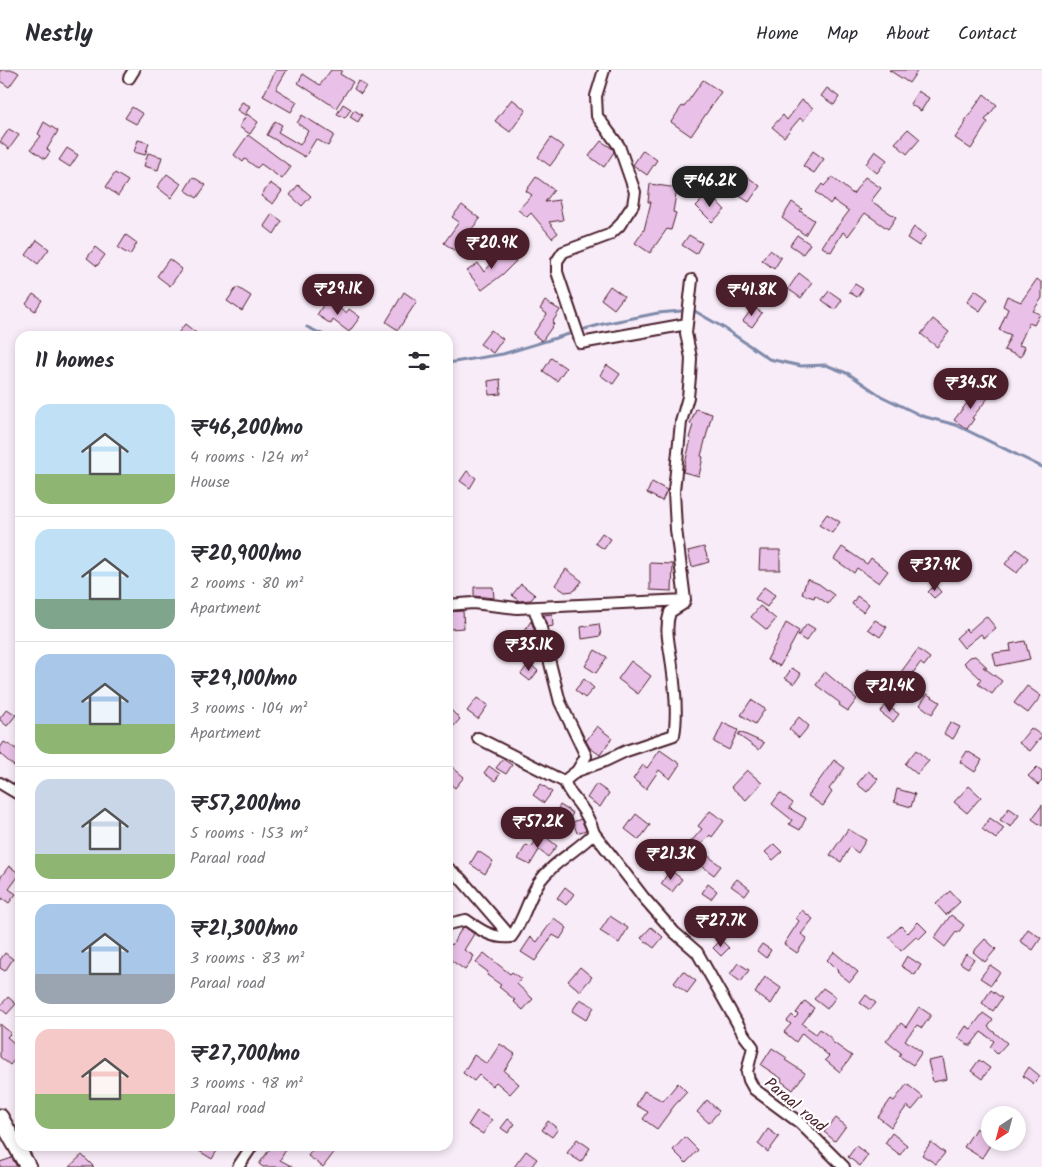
<!DOCTYPE html>
<meta charset="utf-8">
<style>
:root{--surface:#fff;--page:#f2f2f3;--text:#2b2b33;--muted:#7c7c81;--line:#e1e1e2;--accent:#4a1f2b}
body{margin:0;font-family:Kalam,sans-serif;background:var(--page);color:var(--text);height:100vh;display:flex;flex-direction:column;font-size:19px;white-space:nowrap}
*{box-sizing:border-box;margin:0}
p{font-size:16px;color:var(--muted)}
.icon{flex:none;width:28px;height:28px;fill:none;stroke:currentColor;stroke-width:2;stroke-linecap:round;stroke-linejoin:round}
.map{position:relative;flex:1;overflow:hidden}
.details{position:absolute;left:15px;top:261px;width:438px;height:820px;display:flex;flex-direction:column;background:var(--surface);border-radius:15px;box-shadow:0 2px 8px #0003}
.details>*{flex:none}
.needle{width:32px;rotate:216deg}
.buttons{position:absolute;left:981px;top:1036px;display:grid;gap:10px}
.buttons a{display:grid;place-items:center;width:45px;height:45px;border-radius:50%;background:var(--surface);box-shadow:0 2px 8px #0003;font-size:25px}
.price{position:absolute;translate:-50% -42px;padding:0 11px;border-radius:18px;background:var(--accent);color:#fff;font-size:16px;line-height:32px;filter:drop-shadow(0 1px 2px #0008)}
.price::after{content:'';position:absolute;left:50%;top:30px;width:15px;height:11px;margin-left:-8px;background:inherit;clip-path:polygon(0 0,100% 0,50% 100%)}
.price.on{background:#222;color:#fff}
ul{padding:0;list-style:none}
li{display:flex;align-items:center;gap:15px;height:125px;padding:0 20px}
li+li{border-top:1px solid var(--line)}
li span{display:grid;place-items:center;flex:none;width:140px;height:100px;border-radius:15px;color:#555}
li>.icon{margin-inline-start:auto}
span .icon{width:60px;height:60px;fill:#fffc;stroke-width:1}
li b{font-size:21px}
h2{display:flex;justify-content:space-between;align-items:center;height:60px;padding:0 20px;font-size:21px}
header{display:flex;align-items:center;gap:30px;box-sizing:border-box;height:70px;padding:0 25px;background:var(--surface);border-bottom:1px solid var(--line)}
header strong{font-size:24px}
nav{display:flex;gap:28px;margin-inline-start:auto;font-size:18px}
.map>svg:first-child{display:block}
.lines{fill:none;stroke-linecap:round;stroke-linejoin:round}
.stream{stroke:#7f8aaa;stroke-width:3}
.building{fill:#e9c0e7;stroke:#4a1f2b}
.minor-casing{stroke:#4a1f2b;stroke-width:14}
.secondary-casing{stroke:#4a1f2b;stroke-width:19}
.minor{stroke:#fff;stroke-width:10}
.secondary{stroke:#fff;stroke-width:15}
.labels{text-anchor:middle;stroke-width:4.5;stroke-linejoin:round;paint-order:stroke}
.street-label{font-size:16px;fill:#4a1f2b;stroke:#fff}
</style>
<header>
<strong>Nestly</strong>
<nav><a>Home</a><a>Map</a><a>About</a><a>Contact</a></nav>
</header>
<div class="map">
<svg width="1042" height="1097" viewBox="0 0 1042 1097">
<rect width="100%" height="100%" fill="#f8ecf8"/>
<filter id="ink" filterUnits="userSpaceOnUse"><feTurbulence type="fractalNoise" baseFrequency=".02" numOctaves="2"/><feDisplacementMap in="SourceGraphic" scale="10" xChannelSelector="R" yChannelSelector="G"/><feConvolveMatrix kernelMatrix="1 2 1 2 8 2 1 2 1" color-interpolation-filters="sRGB"/></filter>
<g filter="url(#ink)">
<g class="lines">
<path class="stream" d="M307 257 326 266
M585 259 603 254 658 243 693 240 724 258 769 289 801 296 826 295 849 304 881 326 922 346 956 355 1042 397
M448 293 503 284 569 264"/>
</g>
<path class="building" d="M0 0H14L19 3 9 17 0 11Z
M276 0H287L276 19 297 32 291 42 263 26Z
M331 0H342L340 4 353 12 336 38 298 13 303 4 320 15Z
M889 0H918L909 13Z
M703 10 721 22 691 66 671 52 682 36 684 37Z
M358 11 366 16 361 24 354 19Z
M827 18 839 27 834 35 821 26Z
M918 21 929 28 921 41 910 34Z
M984 24 997 35 985 50 988 52 971 79 955 68 966 52 965 51Z
M512 29 526 40 510 62 495 51Z
M802 30 813 38 803 51 800 48 784 67 772 57 783 45 787 50Z
M242 32 250 36 245 45 237 40Z
M343 34 351 39 345 48 337 44Z
M132 37 143 44 136 54 125 48Z
M354 40 362 45 358 52 350 47Z
M247 44 258 52 250 64 239 57Z
M302 45 334 65 328 76 316 69 305 87 267 65 275 51 282 55 278 62 300 75 308 61 297 53Z
M44 52 58 61 47 79 50 82 45 89 31 79 41 66 38 64Z
M9 59 19 65 9 79 0 72Z
M908 59 920 69 907 84 895 73Z
M248 65 291 97 282 109 261 94 257 98 245 89 243 92 234 85Z
M551 68 564 77 550 96 538 87Z
M138 70 149 73 145 85 134 82Z
M601 71 613 79 614 82 604 97 589 86Z
M67 78 78 85 70 97 59 90Z
M643 80 657 90 647 105 633 95Z
M813 81 824 89 814 103 803 96Z
M875 81 887 90 877 103 866 94Z
M148 83 162 87 158 100 144 96Z
M115 103 128 111 118 126 106 117Z
M167 104 181 114 171 128 157 117Z
M745 105 760 116 749 132 733 122Z
M193 107 206 115 197 128 185 120Z
M536 107 554 120 545 132 559 130 563 150 549 152 558 163 552 168 531 143 527 147 518 140 532 125 526 121Z
M832 107 853 124 865 107 881 118 871 131 896 147 888 159 865 143 848 166 843 162 831 182 822 177 830 164 831 165 849 141 833 130 830 134 816 122 822 114 824 116Z
M270 113 282 121 273 134 261 126Z
M650 114 677 118 673 142 676 143 671 160 667 159 650 183 635 173 644 160 651 132H648Z
M298 115 311 126 302 136 290 125Z
M709 123 725 140 712 152 696 136Z
M792 132 802 139 800 141 814 150 805 165 782 148Z
M462 135 480 149 470 161 469 160 455 181 444 173 459 152 452 147Z
M272 144 282 151 274 164 264 156Z
M914 157 926 165 919 176 907 168Z
M126 165 137 173 130 185 118 178Z
M689 165 702 173 696 184 682 175Z
M797 165 810 174 803 184 790 175Z
M37 170 49 179 38 194 26 185Z
M95 177 105 185 97 196 87 188Z
M504 180 516 191 503 204 482 220 467 201 478 193 484 202Z
M770 180 781 188 774 199 762 190Z
M169 189 182 199 170 216 157 206Z
M799 203 812 213 801 228 788 219Z
M770 207 781 213 774 224 764 217Z
M1037 209 1042 213V228L1033 241 1040 244 1034 255 1029 253 1019 275 1025 277 1021 287 1004 280 1011 265 999 260 1008 239 1003 236 1007 226 1021 232Z
M855 214 863 219 857 227 849 222Z
M610 216 624 226 614 239 601 229Z
M237 217 251 226 242 241 227 231Z
M975 220 988 229 980 241 967 232Z
M829 221 842 230 835 240 822 230Z
M404 222 417 231 398 260 386 252Z
M33 224 42 230 35 241 26 234Z
M326 230 346 243 349 239 360 247 349 262 333 250 331 254 317 245Z
M545 231 560 240 552 253 554 254 542 271 533 264 547 244 540 239Z
M753 237 762 243 752 257 743 251Z
M933 249 949 262 937 277 921 264Z
M185 254 200 266H176Z
M491 260 503 269 493 283 480 274Z
M551 288 566 298 557 311 543 301Z
M607 295 620 304 613 314 600 305Z
M500 309 501 324 489 325 488 311Z
M977 320 988 328 972 348 974 349 967 359 954 350Z
M696 339 712 344 701 386 703 387 699 406 683 402 691 369 689 368 693 355 690 354Z
M467 401 476 408 470 418 460 411Z
M652 412 667 420 662 431 647 423Z
M827 444 840 452 832 463 819 455Z
M602 463 611 469 604 479 595 473Z
M704 477 709 492 692 497 688 481Z
M842 477 867 494 871 488 888 501 879 513 857 498 854 503 834 489Z
M1017 479 1028 488 1017 503 1005 494Z
M760 480H780V500H759Z
M650 493 673 494 672 521 650 520Z
M566 499 582 511 574 521 565 522 555 515Z
M807 509 819 514 834 525 828 534 815 525 814 528 802 524Z
M521 514 535 525 531 530 519 531 512 525Z
M935 515 941 522 934 528 928 522Z
M474 517H493L494 528 474 526Z
M764 517 775 525 767 537 755 529Z
M857 526 869 534 863 542 852 534Z
M760 536 776 549 767 560 751 547Z
M463 541 464 558 450 559 448 542Z
M552 544 553 556 548 557 544 545Z
M986 546 996 558 984 568 981 564 964 578 956 568 966 559 968 562Z
M875 550 887 557 880 567 868 559Z
M531 551 535 562 531 568 523 563Z
M786 553 799 561 780 596 767 590Z
M599 554 601 566 582 569 581 557Z
M807 554 815 559 806 571 798 566Z
M1025 571 1030 589 996 596 993 583 1011 581 1010 574Z
M918 579 930 588 924 596 920 593 906 613 908 614 897 629 887 621Z
M595 580 607 587 596 603 585 596Z
M975 586 987 597H983L1002 611 992 624 978 614 981 609 964 593 970 587Z
M631 591 651 606 638 624 618 609Z
M529 593 538 601 530 611 521 604Z
M792 598 801 604 794 614 785 608Z
M868 599 878 607 870 618 859 610Z
M825 602 857 629 848 641 839 635 840 633 816 615Z
M584 609 594 618 585 628 575 620Z
M1027 616 1041 626 1028 643 1014 633Z
M927 624 940 632 932 644 920 635Z
M477 628 488 635 478 649 467 641Z
M751 630 765 639 755 654 741 645Z
M886 635 899 644 893 652 880 642Z
M448 637 460 649 452 658 448 654Z
M7 639 16 645 7 656 0 650V648Z
M799 647 809 656 799 668 789 659Z
M950 652 960 657 953 669 944 664Z
M723 653 738 660 729 680 714 672Z
M597 656 612 668 600 685 590 678 586 671Z
M1031 658 1042 666 1030 681 1019 673Z
M740 662 764 673 759 680 738 665Z
M4 672 20 681V701L0 684V678Z
M660 680 680 694 670 709 659 700 646 719 633 709 643 695 647 698Z
M916 680 929 691 917 704 905 694Z
M967 681 982 690 975 702 960 692Z
M503 689 512 695 506 704 496 698Z
M834 690 845 698 829 719 832 722 823 736 808 726Z
M489 696 500 704 495 711 484 703Z
M452 697 464 707 455 718 448 712V703Z
M1037 697 1042 701V711L1038 715 1028 706Z
M747 700 762 713 746 730 731 717Z
M868 701 878 709 867 722 857 714Z
M541 714 552 722 544 733 533 725Z
M596 714 609 723 600 737 587 728Z
M969 716 981 727 967 743 954 732Z
M897 719 915 724 911 737 894 732Z
M780 723 793 733 789 738 806 748 800 760 789 754 792 750 772 734Z
M560 735 573 743 566 755 553 748Z
M1042 735V756L1032 749Z
M1009 738 1019 745 1011 757 1000 750Z
M710 741 724 751 712 767 710 765 698 778 721 796 714 805 690 787 688 790 681 783 702 759 698 756Z
M636 744 650 755 639 770 625 759Z
M990 748 1004 758 996 769 982 759Z
M581 749 586 760 577 763 573 752Z
M848 759 866 770 858 783 850 777 841 792 830 785Z
M545 760 549 762 546 767 557 776 548 787 539 780 530 795 518 789 526 775 531 777Z
M774 774 782 782 773 790 765 782Z
M478 781 493 791 485 804 470 794Z
M9 796 20 804 9 819 16 824 9 833 2 828 0 831V808Z
M670 800 682 809 672 822 661 814Z
M737 809 750 819 745 826 731 816Z
M708 814 717 821 711 829 702 823Z
M565 817 574 824 566 835 557 828Z
M950 821 960 832 946 845 936 834Z
M718 839 733 847 726 859 711 851Z
M802 840 813 849 801 864 807 868 797 883 784 874 799 851 796 848Z
M951 845 964 855 958 863 956 862 945 877 934 868Z
M610 846 628 858 619 873 600 861Z
M554 848 567 858 560 869 553 865 535 891 521 882 531 867 537 872Z
M918 852 927 861 919 869 916 867 901 881 889 867 901 856 908 863Z
M465 857 474 864 464 880 474 886 465 900 448 888V872L452 875 462 858Z
M651 857 663 867 654 878 641 868Z
M1028 859 1041 868 1033 880 1020 871Z
M985 869 996 879 985 892 973 882Z
M721 870 729 878 721 886 713 878Z
M762 874 771 880 766 888 757 881Z
M834 882 858 902 850 912 837 902 838 901 827 890Z
M5 883 13 889 5 901 0 898V890Z
M484 883 510 904 512 902 521 909 517 914 533 929 523 940 513 931 515 930 499 917 501 915 487 905 488 902 476 893Z
M966 884 974 889 968 898 960 893Z
M907 886 921 895 915 905 901 896Z
M738 893 749 900 741 912 730 904Z
M990 895 1000 902 991 915 980 908Z
M580 897 592 907 580 921 568 911Z
M683 901 696 911 687 923 674 913Z
M765 907 781 918 771 934 755 923Z
M823 918 836 927 827 939 814 929Z
M991 920 1002 928 993 941 982 933Z
M866 925 876 933 870 940 860 933Z
M8 927 16 934 7 944 0 938V936Z
M580 929 594 937 586 950 572 941Z
M805 931 814 938 802 954 816 964 820 959 832 969 831 971 852 986 840 1002 825 990 829 986 802 963 796 972 784 962 791 954 787 951 792 945 795 948 798 945 796 943Z
M919 937 931 945 922 958 917 955 905 970 922 982 913 995 899 986 901 983 886 971 901 953 906 957Z
M983 943 993 950 988 957 1007 973 997 984 990 977 994 971 981 962 971 975H968L958 968 966 956 971 959Z
M0 954 11 963 7 967 20 978V983L10 995 0 987Z
M500 974 515 984 504 1001 519 1014 510 1024 496 1012 492 1016 479 1005 474 1011 463 1003 474 985 487 994Z
M772 978 787 988 785 990 805 1003 793 1020 781 1011 782 1009 761 995Z
M943 988 947 1009 933 1012 928 991Z
M979 990 990 998 982 1009 971 1001Z
M1029 997 1040 1006 1034 1014 1023 1006Z
M678 1013 687 1022 674 1036 657 1059 643 1049 648 1042 636 1035 644 1021 663 1031Z
M907 1014 923 1027 912 1040 907 1036 891 1057 878 1047 891 1029 894 1031Z
M707 1030 719 1041 709 1053 697 1042Z
M477 1041 492 1050 483 1064 468 1055Z
M836 1048 846 1056 835 1071 824 1062Z
M508 1049 515 1054 508 1063 501 1058Z
M548 1051 558 1059 552 1067 542 1060Z
M976 1058 990 1067V1075L982 1088 964 1077Z
M768 1059 779 1067 768 1082 758 1074Z
M892 1063 907 1075 900 1085 885 1073Z
M685 1067 698 1080 686 1093 673 1080Z
M577 1069 590 1078 581 1092 567 1083Z
M931 1072 945 1083 936 1094 922 1085Z
M191 1076H220L212 1089Z
M272 1076H288L280 1090 293 1097H263L259 1094Z
M315 1076H339L323 1097 308 1086Z
M856 1076 868 1085 860 1096 848 1087Z
M526 1081 537 1089 531 1097H514Z
M82 1085 94 1097H69Z
M12 1088 17 1097H0V1092Z"/>
<g class="lines">
<defs>
<path id="minor" d="M604 0 596 26 597 46 619 76 635 122 633 135 619 156 609 165 563 182 557 191V202L581 273 687 254
M129 8 134 0
M692 210 686 263 691 288 690 307 688 327 681 352 674 421 676 459 685 530 683 534 670 542C664 560 670 577 672 596 675 617 678 643 674 665L626 681 605 691 577 701 568 708 565 712C568 723 575 728 581 737 587 745 591 754 594 763L644 828 674 862 697 882 744 965 753 977 747 1002 749 1010 754 1019 800 1053 844 1097
M448 535 473 533 517 538 685 530
M534 538 541 558 560 632 586 686 577 701
M478 668 565 712
M0 713 20 725
M448 798 461 809 511 867
M448 854 466 850C480 860 493 869 511 867 524 851 527 830 539 812 553 792 577 781 594 763
M238 1097 252 1076"/>
<path id="secondary" d="M0 1047 28 1097"/>
</defs>
<use href="#minor" class="minor-casing"/>
<use href="#secondary" class="secondary-casing"/>
<use href="#minor" class="minor"/>
<use href="#secondary" class="secondary"/>
</g>
</g>
<g class="labels">
<g class="street-label">
<text transform="translate(796 1034) rotate(40)" y="6">Paraal road</text>
</g>
</g>
</svg>
<div class="buttons">
<a><svg class="needle" viewBox="-14 -14 28 28"><path d="M0-13l5 13h-10z" fill="#e53935"/><path d="M0 13l5-13h-10z" fill="#7c7c81"/></svg></a>
</div>
<b class="price on" style="left:710px;top:138px">₹46.2K</b>
<b class="price" style="left:492px;top:200px">₹20.9K</b>
<b class="price" style="left:338px;top:246px">₹29.1K</b>
<b class="price" style="left:752px;top:247px">₹41.8K</b>
<b class="price" style="left:971px;top:340px">₹34.5K</b>
<b class="price" style="left:935px;top:522px">₹37.9K</b>
<b class="price" style="left:529px;top:602px">₹35.1K</b>
<b class="price" style="left:890px;top:643px">₹21.4K</b>
<b class="price" style="left:538px;top:779px">₹57.2K</b>
<b class="price" style="left:671px;top:811px">₹21.3K</b>
<b class="price" style="left:721px;top:878px">₹27.7K</b>
<section class="details">
<h2>11 homes<svg class="icon" aria-label="filters" viewBox="0 0 24 24"><path d="M4 7h16M4 17h16"/><circle cx="9" cy="7" r="2"/><circle cx="15" cy="17" r="2"/></svg></h2>
<ul>
<li><span style="background:linear-gradient(#bfe0f5 70%,#8fb573 0)"><svg class="icon" aria-label="home" viewBox="0 0 24 24"><path d="M3 11l9-7 9 7M6 9v11h12V9"/></svg></span><div><b>₹46,200/mo</b><p>4 rooms · 124 m²</p><p>House</p></div></li>
<li><span style="background:linear-gradient(#bfe0f5 70%,#7fa58c 0)"><svg class="icon" aria-label="home" viewBox="0 0 24 24"><path d="M3 11l9-7 9 7M6 9v11h12V9"/></svg></span><div><b>₹20,900/mo</b><p>2 rooms · 80 m²</p><p>Apartment</p></div></li>
<li><span style="background:linear-gradient(#a9c7e8 70%,#8fb573 0)"><svg class="icon" aria-label="home" viewBox="0 0 24 24"><path d="M3 11l9-7 9 7M6 9v11h12V9"/></svg></span><div><b>₹29,100/mo</b><p>3 rooms · 104 m²</p><p>Apartment</p></div></li>
<li><span style="background:linear-gradient(#c9d6e8 75%,#8fb573 0)"><svg class="icon" aria-label="home" viewBox="0 0 24 24"><path d="M3 11l9-7 9 7M6 9v11h12V9"/></svg></span><div><b>₹57,200/mo</b><p>5 rooms · 153 m²</p><p>Paraal road</p></div></li>
<li><span style="background:linear-gradient(#a9c7e8 70%,#9aa5b1 0)"><svg class="icon" aria-label="home" viewBox="0 0 24 24"><path d="M3 11l9-7 9 7M6 9v11h12V9"/></svg></span><div><b>₹21,300/mo</b><p>3 rooms · 83 m²</p><p>Paraal road</p></div></li>
<li><span style="background:linear-gradient(#f6c9c9 65%,#8fb573 0)"><svg class="icon" aria-label="home" viewBox="0 0 24 24"><path d="M3 11l9-7 9 7M6 9v11h12V9"/></svg></span><div><b>₹27,700/mo</b><p>3 rooms · 98 m²</p><p>Paraal road</p></div></li>
</ul>
</section>
</div>
